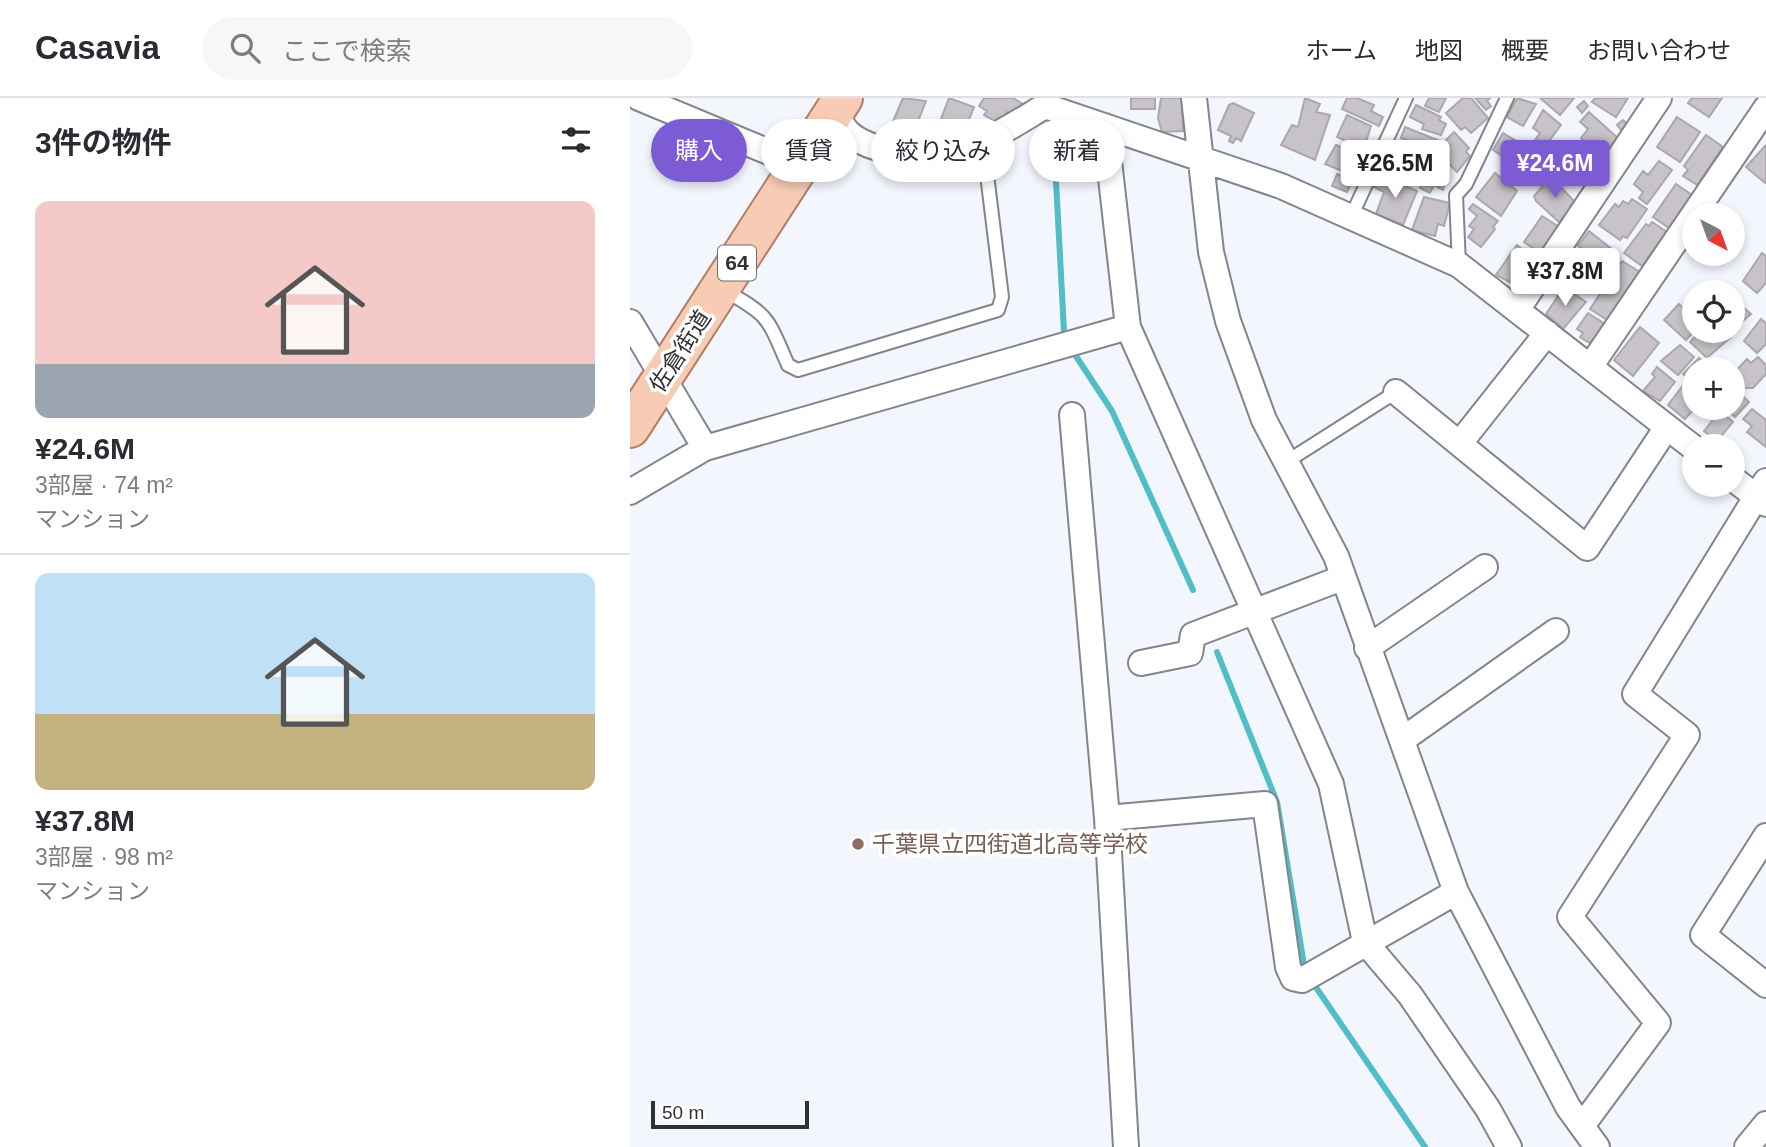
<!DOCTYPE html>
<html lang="ja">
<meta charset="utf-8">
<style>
:root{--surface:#fff;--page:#f7f7f7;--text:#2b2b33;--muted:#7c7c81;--line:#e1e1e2;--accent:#7c5bd5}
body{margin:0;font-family:Arial,"Noto Sans JP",sans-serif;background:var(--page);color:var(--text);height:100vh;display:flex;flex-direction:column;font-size:26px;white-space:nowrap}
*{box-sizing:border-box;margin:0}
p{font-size:23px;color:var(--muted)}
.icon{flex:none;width:38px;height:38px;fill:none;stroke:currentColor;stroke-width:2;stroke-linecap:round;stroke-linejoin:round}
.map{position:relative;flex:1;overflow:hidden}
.panel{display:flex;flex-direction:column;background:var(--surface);width:630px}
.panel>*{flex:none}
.banner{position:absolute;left:21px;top:21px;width:665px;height:63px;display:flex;gap:14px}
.needle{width:46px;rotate:139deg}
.tools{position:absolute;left:1052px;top:105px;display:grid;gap:14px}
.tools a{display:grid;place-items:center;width:63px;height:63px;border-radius:50%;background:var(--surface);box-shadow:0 4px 10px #0003;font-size:35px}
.scale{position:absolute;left:21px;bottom:18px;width:158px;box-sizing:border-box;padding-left:7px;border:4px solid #303133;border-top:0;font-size:19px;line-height:24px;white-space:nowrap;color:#303133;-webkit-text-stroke:5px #fff;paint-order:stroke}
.price{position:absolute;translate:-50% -60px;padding:0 16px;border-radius:7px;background:#fff;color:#222;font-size:23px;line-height:46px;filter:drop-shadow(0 2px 4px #0008)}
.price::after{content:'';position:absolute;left:50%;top:42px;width:21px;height:16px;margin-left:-10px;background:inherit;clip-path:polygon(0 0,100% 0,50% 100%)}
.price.selected{background:var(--accent);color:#fff}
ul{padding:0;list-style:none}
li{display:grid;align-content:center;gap:14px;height:371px;padding:0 35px}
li+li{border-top:2px solid var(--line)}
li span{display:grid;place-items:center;height:217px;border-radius:14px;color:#555}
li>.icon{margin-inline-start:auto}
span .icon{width:126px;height:126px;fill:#fffc;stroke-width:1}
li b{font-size:30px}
h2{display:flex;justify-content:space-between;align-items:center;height:84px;padding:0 35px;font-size:30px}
.chip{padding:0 24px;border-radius:32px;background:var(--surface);box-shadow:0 4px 10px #0003;font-size:24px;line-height:63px}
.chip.selected{background:var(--accent);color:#fff}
header{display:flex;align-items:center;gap:42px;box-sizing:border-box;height:98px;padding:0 35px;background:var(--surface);border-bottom:2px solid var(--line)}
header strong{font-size:33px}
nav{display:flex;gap:38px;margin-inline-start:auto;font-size:24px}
.search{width:490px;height:63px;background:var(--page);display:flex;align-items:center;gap:18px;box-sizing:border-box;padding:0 24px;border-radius:38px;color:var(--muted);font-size:26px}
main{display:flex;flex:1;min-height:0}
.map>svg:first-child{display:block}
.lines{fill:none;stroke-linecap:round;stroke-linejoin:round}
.stream{stroke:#51bdc6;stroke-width:6}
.building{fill:#c7c3c9;stroke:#aaa7ad;stroke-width:2}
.service-casing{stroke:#82858b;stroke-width:16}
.minor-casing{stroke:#82858b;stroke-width:28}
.primary-casing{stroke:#af7f67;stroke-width:42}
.service{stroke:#fff;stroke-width:12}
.minor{stroke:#fff;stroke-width:24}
.primary{stroke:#f8cbb5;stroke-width:38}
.education-dot{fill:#8d6e63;stroke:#fff;stroke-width:2.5}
.labels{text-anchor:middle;stroke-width:7;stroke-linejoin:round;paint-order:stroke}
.shield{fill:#fff;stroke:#6e6f70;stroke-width:2}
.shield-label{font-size:21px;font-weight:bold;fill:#303133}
.street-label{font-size:23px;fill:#303133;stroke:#fff}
.education-label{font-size:23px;fill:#785e54;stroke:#fff;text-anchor:start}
</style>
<header>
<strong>Casavia</strong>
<div class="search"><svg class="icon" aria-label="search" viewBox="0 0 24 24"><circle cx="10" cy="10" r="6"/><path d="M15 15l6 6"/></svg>ここで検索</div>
<nav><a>ホーム</a><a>地図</a><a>概要</a><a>お問い合わせ</a></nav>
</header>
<main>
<section class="panel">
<h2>3件の物件<svg class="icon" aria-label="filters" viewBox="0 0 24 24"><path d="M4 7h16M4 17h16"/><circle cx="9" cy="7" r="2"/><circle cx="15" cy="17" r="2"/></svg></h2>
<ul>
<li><span style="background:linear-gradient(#f6c9c9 75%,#9aa5b1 0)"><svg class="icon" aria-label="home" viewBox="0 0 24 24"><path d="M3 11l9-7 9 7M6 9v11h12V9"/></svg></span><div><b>¥24.6M</b><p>3部屋 · 74 m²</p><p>マンション</p></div></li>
<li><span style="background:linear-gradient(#bfe0f5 65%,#c2b280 0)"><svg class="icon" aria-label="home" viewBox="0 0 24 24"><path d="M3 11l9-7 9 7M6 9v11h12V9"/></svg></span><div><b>¥37.8M</b><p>3部屋 · 98 m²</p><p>マンション</p></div></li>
</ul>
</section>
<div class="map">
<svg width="1136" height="1049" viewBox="0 0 1136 1049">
<rect width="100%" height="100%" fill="#f3f6fd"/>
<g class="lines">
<path class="stream" d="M425 16 423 27 434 233 438 242
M442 252 482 313 563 492
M587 554 647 704 675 873
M681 882 795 1049"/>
</g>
<path class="building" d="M273 0 296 3 283 36 261 28Z
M319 0 344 9 332 39 314 29 316 23 311 21Z
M354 0H383L393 6 389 12 386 10 381 17 377 14 372 22 368 20 366 24 354 17 357 13 349 8Z
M501 0H525V11H501Z
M531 0H552L553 33 532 34 528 20Z
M675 0 690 6 686 14 700 17 685 62 651 47 662 27 668 29Z
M717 0H727L744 7 741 13 753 19 749 28 712 11Z
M799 0H816L809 14 795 8Z
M833 0H841L858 20 841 35 835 29 831 32 816 15Z
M845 0H860L857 3 861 8 856 12Z
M887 0 906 6 893 28 877 19Z
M910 0H944L930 17Z
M965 0H998L986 19 962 4Z
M1062 0H1092L1079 19 1058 5Z
M954 3 958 8 952 15 947 9Z
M603 5 624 15 611 43 606 40 603 45 599 43 601 38 588 32 599 7Z
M786 7 811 19 809 22 816 26 811 37 792 31 794 26 780 19Z
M913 12 931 27 913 51 903 45 910 35 903 30Z
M959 14 990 42 975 58 971 55 968 59 951 40 958 31 950 24Z
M717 17 741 28 735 47 732 46 730 49 707 39Z
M1047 19 1070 34 1050 64 1027 49Z
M993 22 998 27 992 33 987 27Z
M775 29 810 43 805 54 801 59 787 53 789 47 771 40Z
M824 34 839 50 836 54 840 58 827 74 810 57 820 48 815 43Z
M873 35 910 57 893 84 874 72 880 63 863 52Z
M1076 37 1093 49 1067 87 1053 78 1058 72 1054 68Z
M935 44 938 47 940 44 969 72 954 88 925 61 924 57Z
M706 47 732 58 724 78 695 66Z
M1136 47V84L1135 85 1116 69Z
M767 50 788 58 777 84 757 76Z
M796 62 814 71 812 76 816 79 813 92 804 87 800 95 790 90 793 83 788 80Z
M1029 63 1042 72 1017 106 1009 100 1013 94 1004 86 1013 73 1018 77Z
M865 75 887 93 871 118 846 99Z
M707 76 722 82 717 94 702 88Z
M749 77 787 93 773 127 746 116 754 94 744 89Z
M921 79 946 105 929 124 906 103 904 98Z
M1046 86 1062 97 1039 130 1023 119Z
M794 99 820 105 814 128 808 126 805 138 782 132Z
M1002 101 1017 111 997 140 993 138 990 142 969 127 985 106 989 109 993 103 998 106Z
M843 106 868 123 863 129 865 131 851 149 838 139 844 131 839 128 847 118 839 111Z
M912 118 931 130 913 157 894 144Z
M1022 124 1037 134 1012 168 994 155 1016 126 1019 128Z
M959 133 988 156 978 170 948 148Z
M887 147 909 166 891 190 866 177Z
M939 153 975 175 963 194 927 172Z
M1132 155 1136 158V185L1127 195 1113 183Z
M992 163 1010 174 977 222 960 211Z
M934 189 956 204 933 231 916 216Z
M1102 200 1121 216 1102 232Z
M1049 206 1064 220V233L1056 242 1034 222Z
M958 215 975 226 961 246 950 239 953 235 947 231Z
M1131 221 1136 225V246L1127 255 1114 243Z
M1010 229 1029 245 1003 278 984 262Z
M1071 233H1094L1101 239 1077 260 1060 244Z
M1050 247 1064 259 1048 277 1031 263Z
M1128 259 1136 267V276L1123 290H1114L1102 277 1117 261 1121 265Z
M1069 260 1080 271H1064V287L1053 276Z
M1027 269 1045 284 1030 303 1013 293 1025 279 1022 276Z
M1055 285 1064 292 1065 310 1055 321 1038 307Z
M1102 288 1119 304 1105 319 1095 310H1102Z
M1122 311 1136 322V349L1117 334 1122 328 1113 321Z
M1090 313 1103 324 1084 347 1080 344 1083 340 1074 333Z
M1097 341 1104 346 1092 348Z"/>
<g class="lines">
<defs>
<path id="service" d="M721 119 776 0
M829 167 826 97 836 86 877 0
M94 192C140 218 137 219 158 267L168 272 368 212 372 199 353 44
M656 364 766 294"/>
<path id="minor" d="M9 0 170 67
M564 0 581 154 598 223 634 322 706 458 826 794 938 1009 967 1049
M204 14C209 21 213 30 220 36 249 61 321 59 354 43 375 33 395 20 415 8L651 88 829 167 1064 350
M475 28 498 229 701 686 735 844 780 897 858 1011 879 1049
M887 212 1029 0
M0 224 75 350
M960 269 1136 10
M766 294 957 450 1037 329
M442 317 477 720 496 1049
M830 345 917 235
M1102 380 1136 406
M0 394 75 350 498 229
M737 550 855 469
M511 565 560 555 563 537 712 480
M772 642 926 533
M477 720 635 706 658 869 663 880 672 882 826 794
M1136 738 1073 837 1136 887
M952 1028 1028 925 940 819 1057 637 1005 596 1136 383
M1117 1049 1136 1026"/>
<path id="primary" d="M0 330 213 0"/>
</defs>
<use href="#service" class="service-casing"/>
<use href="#minor" class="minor-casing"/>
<use href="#primary" class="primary-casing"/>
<use href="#service" class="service"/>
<use href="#minor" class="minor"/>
<use href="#primary" class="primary"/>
</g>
<circle class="education-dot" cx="228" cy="746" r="7"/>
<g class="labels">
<rect class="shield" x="88" y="147.5" width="38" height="35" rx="5"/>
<g class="shield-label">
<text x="107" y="172">64</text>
</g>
<g class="street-label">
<text transform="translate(50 253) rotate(-57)" y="8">佐倉街道</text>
</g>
<g class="education-label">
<text x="242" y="754">千葉県立四街道北高等学校</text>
</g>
</g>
</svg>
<div class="tools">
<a><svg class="needle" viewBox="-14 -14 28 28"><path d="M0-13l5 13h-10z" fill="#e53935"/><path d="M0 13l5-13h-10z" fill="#7c7c81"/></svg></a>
<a><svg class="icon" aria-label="locate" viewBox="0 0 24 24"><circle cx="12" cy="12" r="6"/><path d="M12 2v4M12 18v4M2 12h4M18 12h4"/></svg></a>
<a>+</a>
<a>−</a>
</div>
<div class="scale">50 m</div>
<b class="price" style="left:765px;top:102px">¥26.5M</b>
<b class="price selected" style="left:925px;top:102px">¥24.6M</b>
<b class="price" style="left:935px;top:210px">¥37.8M</b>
<div class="banner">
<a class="chip selected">購入</a>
<a class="chip">賃貸</a>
<a class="chip">絞り込み</a>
<a class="chip">新着</a>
</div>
</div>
</main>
